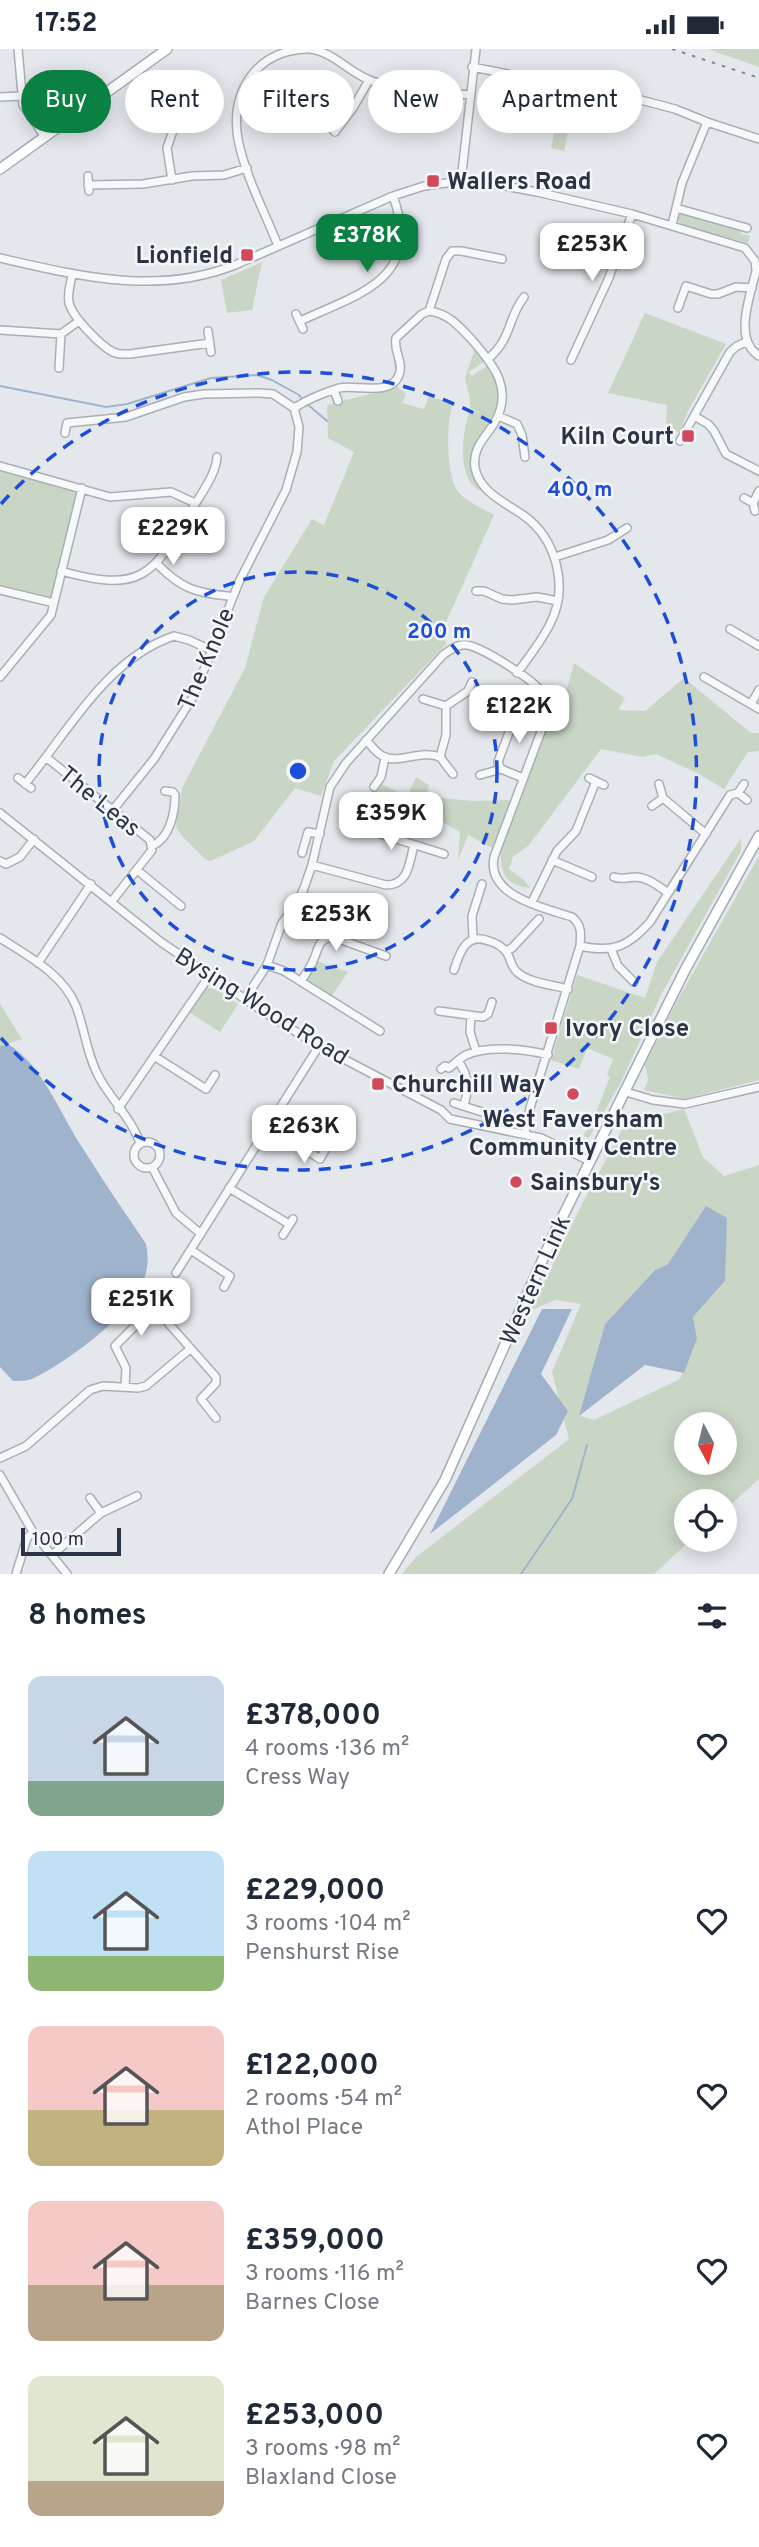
<!DOCTYPE html>
<meta charset="utf-8">
<style>
:root{--surface:#fff;--page:#f6f6f7;--text:#1f2937;--muted:#747a83;--accent:#0b8043}
body{margin:0;font-family:Overpass,sans-serif;background:var(--page);color:var(--text);height:100vh;display:flex;flex-direction:column;font-size:26px;white-space:nowrap}
*{box-sizing:border-box;margin:0}
p{font-size:23px;color:var(--muted)}
.icon{flex:none;width:38px;height:38px;fill:none;stroke:currentColor;stroke-width:2;stroke-linecap:round;stroke-linejoin:round}
.map{position:relative;height:1525px;overflow:hidden}
.sheet{display:flex;flex-direction:column;background:var(--surface);flex:1}
.sheet>*{flex:none}
.banner{position:absolute;left:21px;top:21px;width:718px;height:63px;display:flex;gap:14px}
.needle{width:46px;rotate:173deg}
.controls{position:absolute;left:674px;top:1363px;display:grid;gap:14px}
.controls a{display:grid;place-items:center;width:63px;height:63px;border-radius:50%;background:var(--surface);box-shadow:0 4px 18px #0003;font-size:35px}
.scale{position:absolute;left:21px;bottom:18px;width:100px;box-sizing:border-box;padding-left:7px;border:4px solid #2b3445;border-top:0;font-size:19px;line-height:24px;white-space:nowrap;color:#2b3445;-webkit-text-stroke:5px #f4f6f9;paint-order:stroke}
.price{position:absolute;translate:-50% -60px;padding:0 16px;border-radius:14px;background:#fff;color:#222;font-size:23px;line-height:46px;filter:drop-shadow(0 2px 4px #0008)}
.price::after{content:'';position:absolute;left:50%;top:42px;width:21px;height:16px;margin-left:-10px;background:inherit;clip-path:polygon(0 0,100% 0,50% 100%)}
.price.on{background:var(--accent);color:#fff}
ul{padding:0;list-style:none}
li{display:flex;align-items:center;gap:21px;height:175px;padding:0 28px}
li span{display:grid;place-items:center;flex:none;width:196px;height:140px;border-radius:14px;color:#555}
li>.icon{margin-inline-start:auto}
span .icon{width:84px;height:84px;fill:#fffc;stroke-width:1}
li b{font-size:30px}
h2{display:flex;justify-content:space-between;align-items:center;height:84px;padding:0 28px;font-size:30px}
.chip{padding:0 24px;border-radius:32px;background:var(--surface);box-shadow:0 4px 18px #0003;font-size:24px;line-height:63px}
.chip.on{background:var(--accent);color:#fff}
.status{display:flex;justify-content:space-between;align-items:center;height:49px;padding:0 35px;background:var(--surface);direction:ltr}
.status svg{height:19px;fill:currentColor}
.map>svg:first-child{display:block}
.green{fill:#c9d6c5;fill-rule:evenodd}
.water{fill:#9fb4cc}
.lines{fill:none;stroke-linecap:round;stroke-linejoin:round}
.stream{stroke:#9fb4cc;stroke-width:2}
.minor-casing{stroke:#a9aeb7;stroke-width:10}
.major-casing{stroke:#a3abb8;stroke-width:12}
.minor{stroke:#f7f8fa;stroke-width:7}
.major{stroke:#fff;stroke-width:9}
.rail{stroke:#7d8696;stroke-width:2;stroke-dasharray:3.5 7;stroke-linecap:butt}
.ring{fill:none;stroke:#1d4ed8;stroke-width:3.5;stroke-dasharray:12 9}
.poi-dot{fill:#d1495b;stroke:#f4f6f9;stroke-width:2.5}
.labels{text-anchor:middle;stroke-width:5;stroke-linejoin:round;paint-order:stroke}
.poi-label{font-size:24px;font-weight:bold;fill:#2b3445;stroke:#f4f6f9;text-anchor:start}
.street-label{font-size:24px;fill:#2b3445;stroke:#f4f6f9}
.centre{fill:#1d4ed8;stroke:#f4f6f9;stroke-width:3.5}
.ring-label{font-size:21px;text-anchor:middle;font-weight:bold;fill:#1d4ed8;stroke:#f4f6f9;stroke-width:5;stroke-linejoin:round;paint-order:stroke}
</style>
<div class="status"><b>17:52</b><svg viewBox="0 0 49 12"><path d="M0 12V9h3v3zM5 12V6h3v6zM10 12V3h3v9zM15 12V0h3v12zM26 1h20v11H26zM47 4h2v5h-2z"/></svg></div>
<div class="map">
<svg width="759" height="1525" viewBox="0 0 759 1525">
<rect width="100%" height="100%" fill="#e4e7ec"/>
<path class="green" d="M708 0H759V18Z
M556 74 569 77 564 102 551 99Z
M682 164 739 179 741 185 750 187 748 194 681 176 677 169Z
M262 213 252 261 227 264 221 231Z
M645 264 726 295 688 362 679 384 666 374 667 356 608 344Z
M475 299 485 312 469 323 472 327 488 316C517 355 481 373 472 408L490 447C483 443 475 440 471 434 458 415 463 381 470 361L481 364 470 359V349L465 329Z
M398 338 406 345 402 354 424 360 429 347 453 355C446 373 446 425 457 441 464 452 483 459 494 466L443 580 446 595 334 712 321 747 295 739 254 792 211 812 206 811 182 787 176 778 182 739 245 619 264 548 312 470 324 476 354 403 328 389 327 356Z
M0 418 82 439 54 554 0 541Z
M574 614 625 649 618 661 645 662 684 629 751 684H759V702L748 703 724 740 699 725 656 705 643 708 601 700 529 796 513 808 509 820 525 832 530 839C507 837 500 825 501 803L547 677 566 643Z
M416 728 429 736 427 746 431 748 473 752 511 751 494 800 468 786 458 811 460 783 428 765 371 751 380 734 407 748Z
M741 789V802L661 946 622 1031 589 1089 583 1087 593 1071 610 1028 607 1026 613 1010 587 999 579 1020 551 1011 577 926 645 949 657 913Z
M759 807V1031L685 1050 644 1041 648 1031 645 1015 676 954Z
M314 911 348 923 328 952 301 932Z
M206 938 219 942 238 955 220 983 189 963Z
M0 955 22 990 0 997Z
M684 1060 703 1108 724 1127 759 1116V1430L725 1461 724 1452H686V1491H691L654 1525H402L416 1508 569 1390 552 1323 581 1255 556 1251 531 1261 582 1155 625 1075ZM668 1215 725 1232 693 1268 697 1289 680 1330 594 1371 580 1367 605 1275 655 1221ZM686 1376H724V1414H686Z"/>
<path class="water" d="M8 995C42 1016 59 1062 80 1095 101 1129 124 1162 146 1195 149 1210 148 1223 141 1237 128 1268 64 1315 34 1329 28 1332 20 1332 13 1332L0 1318V997Z
M706 1157 727 1169 725 1232 693 1268 697 1289 684 1324 645 1316 579 1367 605 1275 655 1221 668 1215Z
M542 1260H572L541 1325 568 1362 556 1386 430 1485Z"/>
<g class="lines">
<path class="stream" d="M0 337 106 358 127 355 211 329 257 326 272 331 299 346 303 351
M307 355 327 372
M521 1525 572 1450 587 1396"/>
<defs>
<path id="minor" d="M18 0 23 56 45 88
M309 0C333 2 349 24 372 32 402 43 437 43 469 46
M472 18 637 50 675 60 707 73 759 90
M0 48 22 47
M563 69 570 36
M331 79 335 83 353 59 369 31
M88 127 89 142
M172 131 167 99 177 70
M461 132 476 0
M88 136 143 135 192 127 224 126 247 119
M676 159 747 179
M672 176 682 134 707 73
M278 197C265 163 245 127 238 90 230 43 256 2 306 0
M0 209C79 227 157 247 235 216L393 147 424 137 461 132 488 134 537 143 632 165 745 199 755 212 756 222C750 248 733 290 759 307
M72 225C71 234 67 245 69 253 71 267 101 297 113 303 119 306 124 305 130 305L210 294
M678 259 686 237 711 245H718L736 238 752 239
M429 262 446 210 452 202H461L502 210
M296 265 303 280
M300 272C361 244 423 230 393 147
M0 281 61 285 79 272
M208 282 211 303
M488 310C513 288 507 270 524 248
M571 311 608 231 632 165
M59 319 61 285
M334 341 338 352
M294 359C308 350 323 344 339 339 356 335 391 348 399 326 404 313 393 302 396 289L422 265 429 262C448 264 460 278 472 291 494 316 515 342 493 376 484 390 472 400 475 419 480 443 504 453 523 466 557 490 569 538 550 575 541 593 529 608 517 624
M498 367 517 375 522 386 525 408
M694 367 708 375 714 382 726 405 759 422
M65 384 67 374 126 368 184 348 204 345 259 344 273 345 294 359 299 378 297 403 286 441 239 533 193 648 154 710 112 762
M680 392 730 303 737 297 746 293
M0 417 110 448 171 443 195 454
M744 449 753 454 755 462
M753 454 759 442
M555 508 608 491 627 479
M157 515C181 539 195 544 228 547
M61 522C141 544 152 528 191 462 200 446 216 426 217 408
M0 541 54 554
M476 542H484L502 550 512 551 537 548 558 552
M730 580 759 597
M0 628 51 566 82 439
M704 628 759 660
M423 650 446 657
M751 655 759 641
M517 662 498 713 501 720 523 729
M366 691C371 696 376 704 383 707 397 716 421 700 440 708L446 686V657L468 642 472 633
M440 708 453 725
M47 709 150 791 152 801 112 852
M480 726 501 720
M18 729 31 739
M589 729 604 736
M25 735C68 683 106 610 174 587L189 591 213 602
M659 735 663 749 706 785
M374 738 381 728 385 709
M738 744 747 751
M652 757 663 749
M0 764 161 893 264 963 319 997 441 1061 450 1070 541 1089 590 1112
M376 775 374 783 444 805
M152 797C170 789 175 764 175 746L173 743 165 742
M302 804 308 783 320 785
M552 811 592 828
M0 812 6 815 20 808 34 790
M312 816 386 836C409 836 409 814 414 796
M137 821 181 857
M614 828C622 831 628 828 636 828 648 829 657 836 667 843
M532 853 557 802 576 782 596 732
M0 889C28 907 63 925 76 957 85 981 87 1007 100 1030 112 1051 132 1071 140 1094
M473 889 472 867 482 835
M580 897C613 904 628 898 650 873L730 746 738 744 744 735
M611 900 618 917 634 933
M506 902 512 899 539 870
M38 914 91 835
M267 916 284 922 380 982
M454 921C460 903 466 883 489 892 496 894 503 898 507 904 511 910 511 918 517 923 529 934 553 936 568 940
M301 932C305 926 310 919 313 912 319 900 317 890 333 888L386 907
M245 950 267 916 282 874 298 853 304 839 312 816 330 738 346 714 443 606C449 602 454 597 462 596 476 593 530 629 540 641 548 650 547 661 545 672L494 808C486 847 544 859 572 868 582 876 581 885 580 897L530 1059 525 1085
M439 962 483 968 488 965 492 953
M471 967 470 983 476 1002
M154 1007 206 1040 215 1026
M458 1012C469 1026 469 1040 464 1056
M441 1020 445 1017 449 1019C454 1015 460 1009 466 1006 487 996 525 1000 548 1006
M626 1043 653 1051 685 1055 759 1038
M454 1054 482 1063
M118 1060 210 926
M268 1077 320 1110 329 1094
M134 1106a13 13 0 1 1 26 0a13 13 0 1 1-26 0Z
M152 1118 176 1164 201 1185
M229 1139 289 1175
M283 1186 293 1170
M191 1201 230 1227 224 1238
M176 1224 319 997
M154 1258 169 1243
M125 1338 126 1319 115 1297 154 1258 216 1328V1334L201 1350 216 1369
M0 1409 26 1397 90 1341 103 1337 138 1339 146 1337 190 1300
M0 1426 33 1483 67 1525
M90 1449 101 1464
M52 1506 101 1464 137 1447
M16 1525 27 1489 33 1483"/>
<path id="major" d="M0 120 167 0
M389 1525 445 1431 554 1185 685 921 759 787"/>
</defs>
<use href="#minor" class="minor-casing"/>
<use href="#major" class="major-casing"/>
<use href="#minor" class="minor"/>
<use href="#major" class="major"/>
<path class="rail" d="M672 0 759 29"/>
</g>
<g class="ring">
<circle cx="298" cy="722" r="199"/>
<path d="M1 455A399 399 0 1 1 1 989"/>
</g>
<g class="poi-dot">
<rect x="426" y="125" width="14" height="14" rx="3.5"/>
<rect x="240" y="199" width="14" height="14" rx="3.5"/>
<rect x="681" y="380" width="14" height="14" rx="3.5"/>
<rect x="544" y="972" width="14" height="14" rx="3.5"/>
<rect x="371" y="1028" width="14" height="14" rx="3.5"/>
<circle cx="573" cy="1045" r="7"/>
<circle cx="516" cy="1133" r="7"/>
</g>
<g class="labels">
<g class="poi-label">
<text x="447" y="140">Wallers Road</text>
<text x="233" y="214" text-anchor="end">Lionfield</text>
<text x="674" y="395" text-anchor="end">Kiln Court</text>
<text x="565" y="987">Ivory Close</text>
<text x="392" y="1043">Churchill Way</text>
<text x="573" y="1078" text-anchor="middle">West Faversham<tspan x="573" dy="28">Community Centre</tspan></text>
<text x="530" y="1141">Sainsbury's</text>
</g>
<g class="street-label">
<text transform="translate(206 610) rotate(-67)" y="8">The Knole</text>
<text transform="translate(100 752) rotate(39)" y="8">The Leas</text>
<text transform="translate(262 957) rotate(32)" y="8">Bysing Wood Road</text>
<text transform="translate(535 1231) rotate(-66)" y="8">Western Link</text>
</g>
</g>
<circle cx="298" cy="722" r="10" class="centre"/>
<g class="ring-label">
<text x="580" y="447">400 m</text>
<text x="439" y="589">200 m</text>
</g>
</svg>
<div class="controls">
<a><svg class="needle" viewBox="-14 -14 28 28"><path d="M0-13l5 13h-10z" fill="#e53935"/><path d="M0 13l5-13h-10z" fill="#747a83"/></svg></a>
<a><svg class="icon" aria-label="locate" viewBox="0 0 24 24"><circle cx="12" cy="12" r="6"/><path d="M12 2v4M12 18v4M2 12h4M18 12h4"/></svg></a>
</div>
<div class="scale">100 m</div>
<b class="price on" style="left:367px;top:225px">£378K</b>
<b class="price" style="left:592px;top:234px">£253K</b>
<b class="price" style="left:173px;top:518px">£229K</b>
<b class="price" style="left:519px;top:696px">£122K</b>
<b class="price" style="left:391px;top:803px">£359K</b>
<b class="price" style="left:336px;top:904px">£253K</b>
<b class="price" style="left:304px;top:1116px">£263K</b>
<b class="price" style="left:141px;top:1289px">£251K</b>
<div class="banner">
<a class="chip on">Buy</a>
<a class="chip">Rent</a>
<a class="chip">Filters</a>
<a class="chip">New</a>
<a class="chip">Apartment</a>
</div>
</div>
<section class="sheet">
<h2>8 homes<svg class="icon" aria-label="filters" viewBox="0 0 24 24"><path d="M4 7h16M4 17h16"/><circle cx="9" cy="7" r="2"/><circle cx="15" cy="17" r="2"/></svg></h2>
<ul>
<li><span style="background:linear-gradient(#c9d6e8 75%,#7fa58c 0)"><svg class="icon" aria-label="home" viewBox="0 0 24 24"><path d="M3 11l9-7 9 7M6 9v11h12V9"/></svg></span><div><b>£378,000</b><p>4 rooms · 136 m²</p><p>Cress Way</p></div><svg class="icon" aria-label="heart" viewBox="0 0 24 24"><path d="M12 20l-8-8c-3-5 5-10 8-4 3-6 11-1 8 4z"/></svg></li>
<li><span style="background:linear-gradient(#bfe0f5 75%,#8fb573 0)"><svg class="icon" aria-label="home" viewBox="0 0 24 24"><path d="M3 11l9-7 9 7M6 9v11h12V9"/></svg></span><div><b>£229,000</b><p>3 rooms · 104 m²</p><p>Penshurst Rise</p></div><svg class="icon" aria-label="heart" viewBox="0 0 24 24"><path d="M12 20l-8-8c-3-5 5-10 8-4 3-6 11-1 8 4z"/></svg></li>
<li><span style="background:linear-gradient(#f6c9c9 60%,#c2b280 0)"><svg class="icon" aria-label="home" viewBox="0 0 24 24"><path d="M3 11l9-7 9 7M6 9v11h12V9"/></svg></span><div><b>£122,000</b><p>2 rooms · 54 m²</p><p>Athol Place</p></div><svg class="icon" aria-label="heart" viewBox="0 0 24 24"><path d="M12 20l-8-8c-3-5 5-10 8-4 3-6 11-1 8 4z"/></svg></li>
<li><span style="background:linear-gradient(#f6c9c9 60%,#b9a48a 0)"><svg class="icon" aria-label="home" viewBox="0 0 24 24"><path d="M3 11l9-7 9 7M6 9v11h12V9"/></svg></span><div><b>£359,000</b><p>3 rooms · 116 m²</p><p>Barnes Close</p></div><svg class="icon" aria-label="heart" viewBox="0 0 24 24"><path d="M12 20l-8-8c-3-5 5-10 8-4 3-6 11-1 8 4z"/></svg></li>
<li><span style="background:linear-gradient(#dfe7d0 75%,#b9a48a 0)"><svg class="icon" aria-label="home" viewBox="0 0 24 24"><path d="M3 11l9-7 9 7M6 9v11h12V9"/></svg></span><div><b>£253,000</b><p>3 rooms · 98 m²</p><p>Blaxland Close</p></div><svg class="icon" aria-label="heart" viewBox="0 0 24 24"><path d="M12 20l-8-8c-3-5 5-10 8-4 3-6 11-1 8 4z"/></svg></li>
</ul>
</section>
